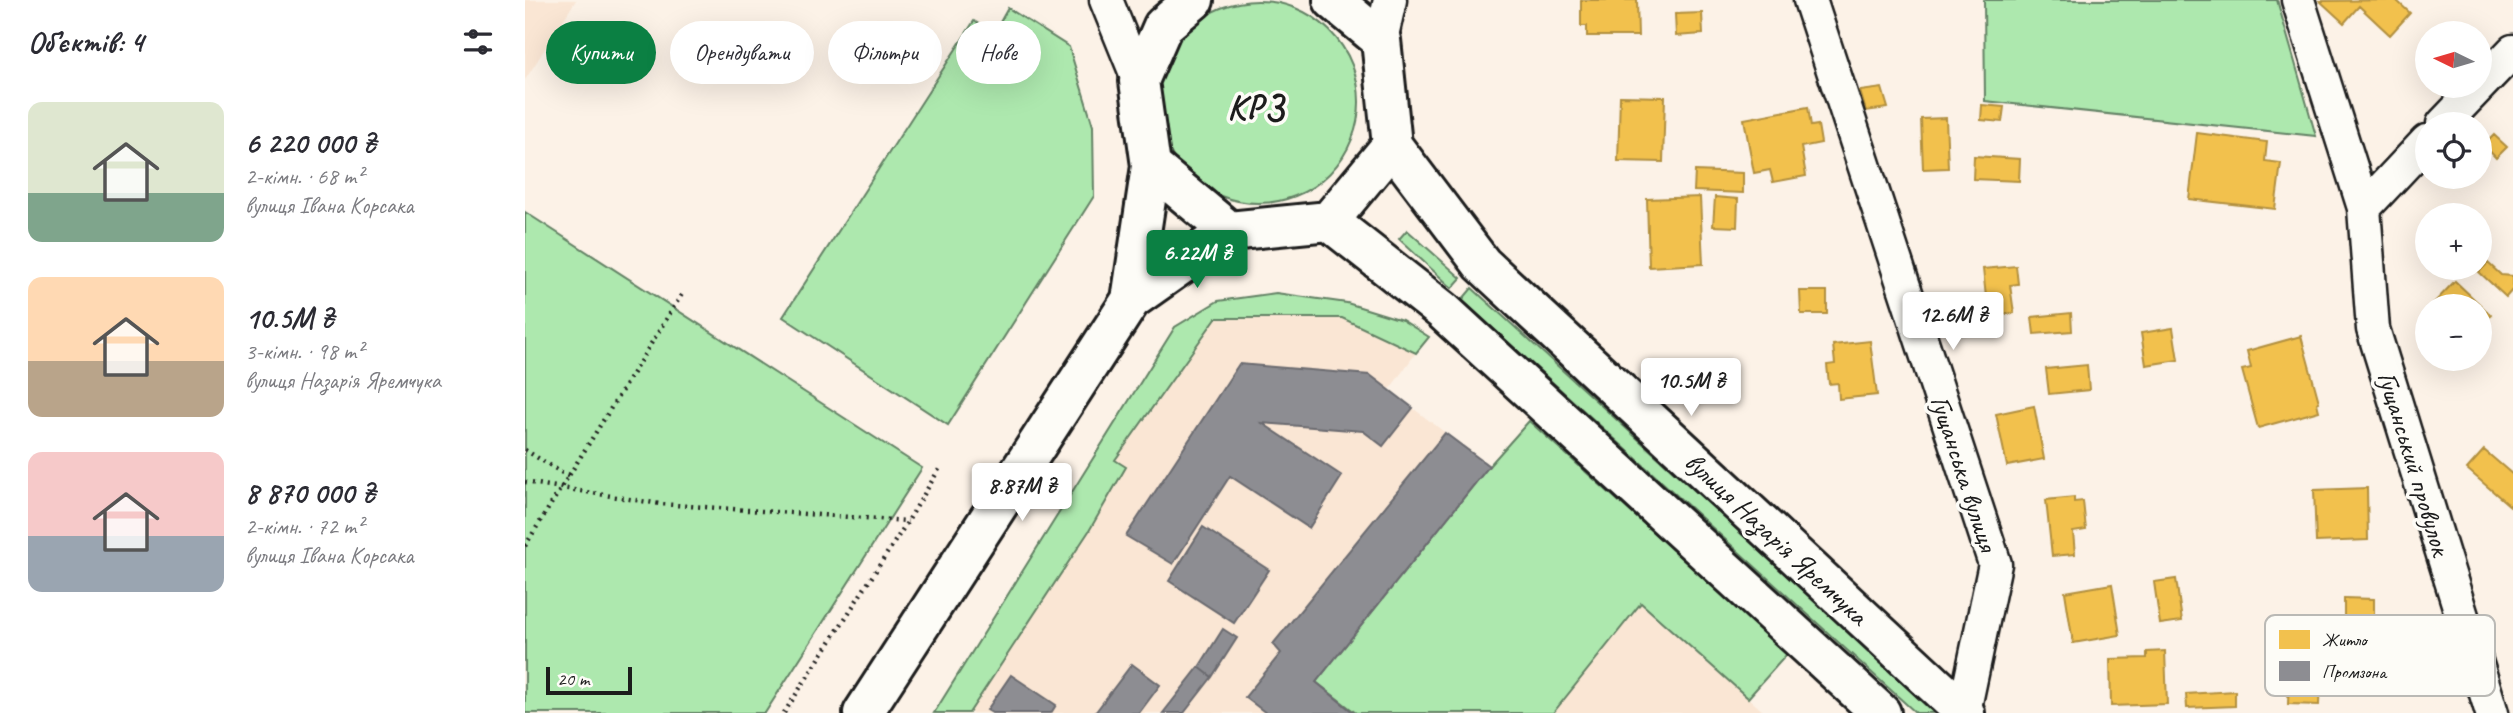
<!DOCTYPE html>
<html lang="uk">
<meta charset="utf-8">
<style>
:root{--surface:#fff;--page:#f2f2f3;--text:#2b2b33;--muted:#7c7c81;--accent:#0b8043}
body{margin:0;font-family:Caveat,sans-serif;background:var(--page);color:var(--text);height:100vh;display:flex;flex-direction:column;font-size:26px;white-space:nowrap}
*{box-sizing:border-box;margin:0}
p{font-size:23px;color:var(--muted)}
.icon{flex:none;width:38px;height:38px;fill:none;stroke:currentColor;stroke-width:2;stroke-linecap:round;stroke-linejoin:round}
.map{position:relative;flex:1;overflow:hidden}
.drawer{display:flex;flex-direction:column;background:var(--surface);width:525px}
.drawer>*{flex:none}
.guide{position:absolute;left:21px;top:21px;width:665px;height:63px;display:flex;gap:14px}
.needle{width:46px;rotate:275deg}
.buttons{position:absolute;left:1890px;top:21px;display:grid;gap:14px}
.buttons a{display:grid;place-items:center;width:77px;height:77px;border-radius:50%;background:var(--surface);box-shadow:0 7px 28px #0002;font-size:35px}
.scale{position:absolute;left:21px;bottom:18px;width:86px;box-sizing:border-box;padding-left:7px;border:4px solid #1c1c1c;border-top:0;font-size:19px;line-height:24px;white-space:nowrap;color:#1c1c1c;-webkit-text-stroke:5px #fdfcf7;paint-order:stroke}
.price{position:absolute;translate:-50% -60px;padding:0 16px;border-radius:7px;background:#fff;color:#222;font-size:23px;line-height:46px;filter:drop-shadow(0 2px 4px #0008)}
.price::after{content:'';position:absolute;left:50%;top:42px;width:21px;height:16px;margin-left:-10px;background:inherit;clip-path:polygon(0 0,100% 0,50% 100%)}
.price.selected{background:var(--accent);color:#fff}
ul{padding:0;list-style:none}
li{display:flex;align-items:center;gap:21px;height:175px;padding:0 28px}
li span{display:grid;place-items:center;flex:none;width:196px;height:140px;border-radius:14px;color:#555}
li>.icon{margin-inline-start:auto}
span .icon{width:84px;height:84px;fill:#fffc;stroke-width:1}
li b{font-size:30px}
h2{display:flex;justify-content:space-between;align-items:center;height:84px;padding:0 28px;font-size:30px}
.tag{padding:0 24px;border-radius:32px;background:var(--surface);box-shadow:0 7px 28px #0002;font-size:24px;line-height:63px}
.tag.selected{background:var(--accent);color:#fff}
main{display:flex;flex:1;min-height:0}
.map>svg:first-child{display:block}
.built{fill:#fae6d4}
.green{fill:#ade8ae;stroke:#648265;stroke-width:2}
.homes{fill:#f2c14e;stroke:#b2903f;stroke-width:2}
.industry{fill:#8d8d92;stroke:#6b6b6f;stroke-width:2}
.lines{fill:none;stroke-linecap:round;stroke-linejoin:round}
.minor-casing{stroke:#1c1c1c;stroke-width:37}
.tertiary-casing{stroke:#1c1c1c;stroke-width:44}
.path{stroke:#1c1c1c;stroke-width:4.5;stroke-dasharray:2 5;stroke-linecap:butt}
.minor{stroke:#fdfcf7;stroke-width:32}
.tertiary{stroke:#fdfcf7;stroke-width:38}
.labels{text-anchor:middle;stroke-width:7;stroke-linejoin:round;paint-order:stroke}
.street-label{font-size:28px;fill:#1c1c1c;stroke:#fdfcf7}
.district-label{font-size:35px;font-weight:bold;fill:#1c1c1c;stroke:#fdfcf7}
.key{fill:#fdfcf7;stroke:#bab9b5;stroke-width:2}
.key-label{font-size:19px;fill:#1c1c1c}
</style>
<main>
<section class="drawer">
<h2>Об’єктів: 4<svg class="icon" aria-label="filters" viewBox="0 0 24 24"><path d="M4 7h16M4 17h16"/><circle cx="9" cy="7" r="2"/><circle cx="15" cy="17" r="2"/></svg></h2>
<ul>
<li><span style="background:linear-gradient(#dfe7d0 65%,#7fa58c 0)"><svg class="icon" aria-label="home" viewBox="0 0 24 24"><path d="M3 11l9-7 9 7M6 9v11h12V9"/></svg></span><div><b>6 220 000 ₴</b><p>2-кімн. · 68 m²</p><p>вулиця Івана Корсака</p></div></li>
<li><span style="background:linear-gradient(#ffd9b3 60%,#b9a48a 0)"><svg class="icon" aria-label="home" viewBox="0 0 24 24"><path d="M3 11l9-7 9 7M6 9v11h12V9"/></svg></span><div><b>10.5M ₴</b><p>3-кімн. · 98 m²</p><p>вулиця Назарія Яремчука</p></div></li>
<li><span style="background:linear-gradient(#f6c9c9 60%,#9aa5b1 0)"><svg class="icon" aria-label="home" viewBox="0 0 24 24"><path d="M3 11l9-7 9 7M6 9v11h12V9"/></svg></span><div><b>8 870 000 ₴</b><p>2-кімн. · 72 m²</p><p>вулиця Івана Корсака</p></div></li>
</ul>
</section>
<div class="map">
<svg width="1988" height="713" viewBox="0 0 1988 713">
<rect width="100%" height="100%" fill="#fcf2e7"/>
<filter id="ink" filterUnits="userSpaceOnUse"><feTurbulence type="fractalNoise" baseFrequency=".0143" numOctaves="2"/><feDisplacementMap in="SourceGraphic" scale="14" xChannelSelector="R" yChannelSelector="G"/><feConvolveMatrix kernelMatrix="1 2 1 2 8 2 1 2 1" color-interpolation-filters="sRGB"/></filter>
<g filter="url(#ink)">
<path class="built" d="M0 0H51L0 80Z
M691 318H817L891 353 864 390 964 466 1240 713H444L564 531 601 468 590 460Z"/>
<path class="green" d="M1459 0H1752L1791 136 1460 101Z
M632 102a101 101 0 1 1 202 0a101 101 0 1 1-202 0Z
M483 8 544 47 568 126 569 196 423 425 258 317 449 21 469 33Z
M0 212 397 468 240 713H0Z
M882 230 936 278 927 288 874 239Z
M947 288 1414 713H1391L937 300Z
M751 293 822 303 877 320 904 337 891 353 817 318H691L590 460 601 467 564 531 444 713H409L650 327 693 301Z
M1004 421 1263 653 1223 698 1116 603 1028 713H831L791 682 964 466Z"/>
<path class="homes" d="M1056 0H1112L1113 36H1062V26H1056Z
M1871 0 1885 13 1865 35 1834 6 1819 23 1795 1Z
M1177 13 1178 34 1151 36 1150 14Z
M1357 88 1363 108 1341 111 1335 91Z
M1095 96 1140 97 1138 162 1093 161Z
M1457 105 1479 107 1477 122 1456 120Z
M1283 107 1286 126 1293 125 1296 143 1276 147 1281 176 1248 182 1245 170 1229 173 1219 119Z
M1421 118 1423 168 1398 169 1396 119Z
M1672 133 1742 142 1740 161 1756 163 1750 209 1664 199Z
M1969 135 1982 147 1971 158 1959 145Z
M1449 156 1495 159 1494 181 1448 179Z
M1170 171 1218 173V193L1169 191Z
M1175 197 1178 264 1124 267 1122 199Z
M1190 197 1213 199 1212 227 1188 226Z
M1963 263 1976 275 1988 276V289L1981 297 1954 272Z
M1491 266 1493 284 1485 285 1489 313 1463 316 1458 269Z
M1930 281 1966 315 1955 327V306H1906Z
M1275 291H1302V314H1276Z
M1546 313 1547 331 1509 334 1507 317Z
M1648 328 1653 360 1621 365 1616 333Z
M1776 336 1794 402 1792 403 1794 411 1733 428 1717 370 1726 368 1722 351Z
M1345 341 1352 395 1314 399 1313 383 1304 384 1302 365 1310 364 1308 345Z
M1562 365 1564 390 1524 394 1521 369Z
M1509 406 1519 459 1482 466 1471 414Z
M1959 450 1988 475V502L1985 506 1942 469Z
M1842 488 1843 540 1791 542 1789 490Z
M1549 497V502L1558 501 1561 530 1548 532 1550 554 1527 556 1521 500Z
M1651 579 1657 621 1635 624 1629 582Z
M1587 584 1595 635 1548 643 1540 592Z
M1819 598 1849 599V619L1864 620 1863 676H1848V691H1817V675H1808V619H1819Z
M1640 651 1642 704 1586 706 1585 659 1622 658V652Z
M1764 679 1795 681 1794 705 1763 704Z
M1710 691V706L1662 708 1661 694Z"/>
<path class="industry" d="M714 364 845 375 888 408 858 446 838 431 737 423 817 476 784 528 705 476 648 564 601 536Z
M920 433 964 466 791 682 829 713H741L720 697 756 653 748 644Z
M678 527 744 570 709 623 644 581Z
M698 629 712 638 687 677 674 667Z
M607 664 635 685 614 713H570Z
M674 667 687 677 659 713H638Z
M486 675 531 705 526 713H467L462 710Z"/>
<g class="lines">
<defs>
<path id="minor" d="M581 0 614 81
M1285 0 1470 564 1439 712
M1773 0 1839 208 1848 329 1967 713
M856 40 865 0
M1918 124 1988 51
M1839 208 1902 141"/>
<path id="tertiary" d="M669 0 638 26 614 81 626 166 704 231 804 221 867 145 856 40 808 0
M867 145 957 264 1440 713
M804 221 917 310 1356 713
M606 300 626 166
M338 713 606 300 704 231"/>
</defs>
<use href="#minor" class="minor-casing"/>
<use href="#tertiary" class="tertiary-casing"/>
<path class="path" d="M0 450 44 477
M0 482 135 504 383 521
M0 546 157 294
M259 713 383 521 416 466"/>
<use href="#minor" class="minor"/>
<use href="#tertiary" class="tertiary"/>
</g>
</g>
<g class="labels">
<g class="street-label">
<text transform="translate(1890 463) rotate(73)" y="10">Гущанський провулок</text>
<text transform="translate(1440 473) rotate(72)" y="10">Гущанська вулиця</text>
<text transform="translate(1252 538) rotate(43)" y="10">вулиця Назарія Яремчука</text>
</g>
<g class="district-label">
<text x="731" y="119">КРЗ</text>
</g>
</g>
<rect x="1740" y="615" width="230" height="81" rx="10" class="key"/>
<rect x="1754" y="630" width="31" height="19" fill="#f2c14e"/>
<rect x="1754" y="661" width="31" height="20" fill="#8d8d92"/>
<g class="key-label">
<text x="1797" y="646">Житло</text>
<text x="1797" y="678">Промзона</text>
</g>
</svg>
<div class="buttons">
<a><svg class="needle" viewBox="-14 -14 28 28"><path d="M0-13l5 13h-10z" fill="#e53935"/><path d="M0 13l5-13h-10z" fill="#7c7c81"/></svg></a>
<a><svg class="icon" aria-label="locate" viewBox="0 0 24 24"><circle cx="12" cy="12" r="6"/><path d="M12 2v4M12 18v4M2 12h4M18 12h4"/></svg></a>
<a>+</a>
<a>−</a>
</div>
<div class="scale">20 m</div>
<b class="price selected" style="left:672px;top:290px">6.22M ₴</b>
<b class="price" style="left:1428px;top:352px">12.6M ₴</b>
<b class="price" style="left:1166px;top:418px">10.5M ₴</b>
<b class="price" style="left:497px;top:523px">8.87M ₴</b>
<div class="guide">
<a class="tag selected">Купити</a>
<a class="tag">Орендувати</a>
<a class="tag">Фільтри</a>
<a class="tag">Нове</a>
</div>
</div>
</main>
